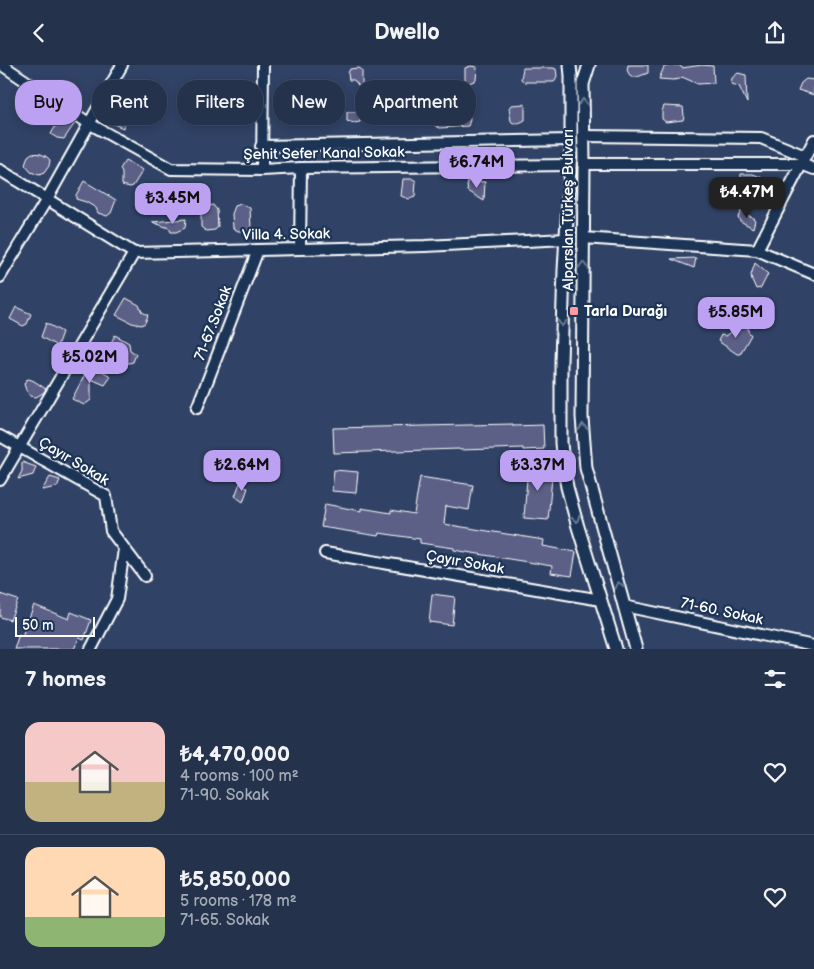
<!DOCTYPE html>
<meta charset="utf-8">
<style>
:root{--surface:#24324c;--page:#303e56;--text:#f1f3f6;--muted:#a3aab5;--line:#414d64;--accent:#bca0f2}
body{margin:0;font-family:"Balsamiq Sans",sans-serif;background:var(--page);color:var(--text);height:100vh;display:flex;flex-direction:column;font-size:19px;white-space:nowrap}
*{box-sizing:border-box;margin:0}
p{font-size:16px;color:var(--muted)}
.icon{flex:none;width:28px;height:28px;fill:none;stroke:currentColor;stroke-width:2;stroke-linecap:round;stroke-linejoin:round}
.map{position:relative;height:584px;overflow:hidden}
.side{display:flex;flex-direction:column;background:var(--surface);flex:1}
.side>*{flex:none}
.hud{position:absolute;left:15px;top:15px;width:500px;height:45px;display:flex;gap:10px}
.scale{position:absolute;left:15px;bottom:12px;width:80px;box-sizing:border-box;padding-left:5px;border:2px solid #fff;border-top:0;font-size:14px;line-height:18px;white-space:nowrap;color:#fff;-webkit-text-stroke:4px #1d3557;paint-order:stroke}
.price{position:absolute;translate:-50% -42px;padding:0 11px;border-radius:10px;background:var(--accent);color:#111;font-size:16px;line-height:32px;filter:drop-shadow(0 1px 2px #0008)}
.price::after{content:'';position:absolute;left:50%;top:30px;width:15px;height:11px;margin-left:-8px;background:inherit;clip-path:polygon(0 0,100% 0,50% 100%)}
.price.active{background:#222;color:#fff}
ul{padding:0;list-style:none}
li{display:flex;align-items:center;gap:15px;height:125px;padding:0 25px}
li+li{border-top:1px solid var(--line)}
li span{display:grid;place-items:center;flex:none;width:140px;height:100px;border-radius:15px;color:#555}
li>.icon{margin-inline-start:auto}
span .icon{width:60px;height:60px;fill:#fffc;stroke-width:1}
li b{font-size:21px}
h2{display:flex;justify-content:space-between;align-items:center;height:60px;padding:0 25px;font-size:21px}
.pill{padding:0 18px;border-radius:20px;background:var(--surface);box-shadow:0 2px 8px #0003,0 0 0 1px var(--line);font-size:18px;line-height:45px}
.pill.active{background:var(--accent);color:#111}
header{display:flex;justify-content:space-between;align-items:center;height:65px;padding:0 25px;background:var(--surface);font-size:22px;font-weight:600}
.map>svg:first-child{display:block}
.building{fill:#5c6086;stroke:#fff}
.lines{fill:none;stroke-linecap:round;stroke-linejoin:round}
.minor-casing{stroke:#fff;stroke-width:14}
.tertiary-casing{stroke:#fff;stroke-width:15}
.minor{stroke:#1d3557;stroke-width:10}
.tertiary{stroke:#1d3557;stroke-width:11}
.oneway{stroke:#6c7c92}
.poi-dot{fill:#ff9aa2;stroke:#1d3557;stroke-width:2}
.labels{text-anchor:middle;stroke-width:4.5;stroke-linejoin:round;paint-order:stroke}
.street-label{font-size:15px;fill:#fff;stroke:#1d3557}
.poi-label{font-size:15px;font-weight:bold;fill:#fff;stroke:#1d3557;text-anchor:start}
</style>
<header><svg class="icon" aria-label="back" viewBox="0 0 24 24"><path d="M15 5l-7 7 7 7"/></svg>Dwello<svg class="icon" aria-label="share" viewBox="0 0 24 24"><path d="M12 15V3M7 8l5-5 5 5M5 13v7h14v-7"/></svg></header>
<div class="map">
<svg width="814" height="584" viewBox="0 0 814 584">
<rect width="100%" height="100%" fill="#304265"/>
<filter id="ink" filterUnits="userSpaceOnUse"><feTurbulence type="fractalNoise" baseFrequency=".02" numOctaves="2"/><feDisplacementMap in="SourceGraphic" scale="10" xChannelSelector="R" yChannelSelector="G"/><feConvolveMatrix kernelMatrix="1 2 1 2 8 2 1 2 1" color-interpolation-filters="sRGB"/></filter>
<g filter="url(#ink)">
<path class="building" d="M628 0H648V8L637 12H632L629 9 627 5Z
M673 0H679L682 3 702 0 713 1 714 18 698 19 682 12 680 14 673 15 659 14 664 2Z
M471 1 477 2 476 15 465 20V3Z
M359 3 362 5V25L354 15H349L348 8 350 4Z
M523 3H553L556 4 557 11 554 17H524L521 14Z
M738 8 746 10 747 38 739 21 731 19 732 13Z
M806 14 814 15V30L798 25 801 18Z
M525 39V55L519 58H513L511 56 509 43 511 40Z
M664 41 683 42 684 51 683 55 666 57 662 54V46Z
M458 45 469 47 470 55 468 61 440 63 434 60 433 50 435 47Z
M347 47H361L360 57 354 58 347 56Z
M116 49 127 54 123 63 111 58Z
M61 52 75 58 64 74 57 73 51 69Z
M32 88 41 89 47 92 50 95 49 101 44 108 39 110 31 107 25 100 28 91Z
M125 96 143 105 133 121 130 122 122 120V108L120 104Z
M741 109H753L761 112 759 124H749L744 122 741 118Z
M403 114H413L416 116 415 132 409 134 401 131Z
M84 116 116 135 111 148 107 151 98 148 96 143 86 137 76 134V130Z
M468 116 485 117 484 136 468 126 467 122Z
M241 139 250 143 251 163 248 166H238L233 163 232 149 235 141Z
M213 140 217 145 218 162 215 165 206 166 201 162V147L204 142Z
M741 146 753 153 755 155 753 163 740 156 738 152Z
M186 154 185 163 176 167H171L169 163 152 157Z
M696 193 694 203 671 194Z
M755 198 768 209 761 223 756 224 752 215 751 210Z
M126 233 139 240 142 247 148 250 145 258 141 260 132 258 116 250Z
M16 242 31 249 27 259 23 261 10 254Z
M46 258 62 267 57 281 41 272Z
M748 259V266L751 270 740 289H737L718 276 721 270 725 271 736 263Z
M115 270 129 278 130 285 136 289 133 297 129 298 121 296 106 287Z
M92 298V301H93L109 310 110 313 105 320 91 314V335L84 340 72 334 84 311V310L86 305 89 303Z
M29 314 34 316 46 324 43 328 36 332 30 331 26 325 24 319 26 315Z
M513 359V361L543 360 544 384 523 385V383L494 384 460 385 459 384 334 388 333 363Z
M22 397 36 402 33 410 18 414 22 406Z
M528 400 553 402 548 455 524 453Z
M334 405 358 407 356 428 332 426Z
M50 412 60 415 57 422 42 425Z
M420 412 473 420 469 445 446 441 444 459 544 475 543 481 576 487 572 511 551 508 552 501 454 485V483L420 478V474L379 468 378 471 321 462 325 439 361 446V443L391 448V445L414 449Z
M240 418 248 423 243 437 235 431Z
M0 529 18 535 10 555 0 552Z
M432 529 455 532 452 560 429 557Z
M34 540 69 554 71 547 91 555 84 575 79 573 74 584H14L19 569 22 571Z"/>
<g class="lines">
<defs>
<path id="minor" d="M2 0 90 59 171 104 262 105 301 103 570 100
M583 71 761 73 805 91
M261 81 571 75
M584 99H801L814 104
M0 105 134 188 425 181 566 174
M262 105 263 0
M583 173 757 185 814 209
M300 183 301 103
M757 185 814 75
M0 212 47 134 122 0
M197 343 258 185
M0 371 106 431 111 466 145 511
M0 415 134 188
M325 488 601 535
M624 541 814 581
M91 584 117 534 124 484"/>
<path id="tertiary" d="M570 0 571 11V85L564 205 561 296V378L563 398 567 422 578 462 616 584
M589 0 583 19 584 99 582 352 586 403 636 584"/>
</defs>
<use href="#minor" class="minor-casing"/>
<use href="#tertiary" class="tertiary-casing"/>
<use href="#minor" class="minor"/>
<use href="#tertiary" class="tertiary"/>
</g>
<defs><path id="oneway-chevron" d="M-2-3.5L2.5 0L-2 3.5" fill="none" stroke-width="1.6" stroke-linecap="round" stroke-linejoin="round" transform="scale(1.25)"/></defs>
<g class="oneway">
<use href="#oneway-chevron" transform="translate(583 37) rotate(-90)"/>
<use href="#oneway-chevron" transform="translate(583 200) rotate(-90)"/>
<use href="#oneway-chevron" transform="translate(562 258) rotate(92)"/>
<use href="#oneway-chevron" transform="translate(583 362) rotate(-94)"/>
<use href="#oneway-chevron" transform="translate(576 454) rotate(75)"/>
<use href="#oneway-chevron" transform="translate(619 520) rotate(-106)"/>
</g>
</g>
<rect class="poi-dot" x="569" y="241" width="10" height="10" rx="2.5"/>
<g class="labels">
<g class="street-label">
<text transform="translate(324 88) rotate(-1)" y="5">Şehit Sefer Kanal Sokak</text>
<text transform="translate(568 145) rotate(-90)" y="5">Alparslan Türkeş Bulvarı</text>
<text transform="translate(286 169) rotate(-1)" y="5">Villa 4. Sokak</text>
<text transform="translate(213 258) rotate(-69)" y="5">71-67.Sokak</text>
<text transform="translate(74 396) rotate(31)" y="5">Çayır Sokak</text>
<text transform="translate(465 497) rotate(10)" y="5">Çayır Sokak</text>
<text transform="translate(722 546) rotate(12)" y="5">71-60. Sokak</text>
</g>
<g class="poi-label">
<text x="584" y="251">Tarla Durağı</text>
</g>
</g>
</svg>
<div class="scale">50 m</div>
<b class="price" style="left:477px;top:124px">₺6.74M</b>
<b class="price active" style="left:747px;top:154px">₺4.47M</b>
<b class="price" style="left:173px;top:160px">₺3.45M</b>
<b class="price" style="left:736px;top:274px">₺5.85M</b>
<b class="price" style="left:90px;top:319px">₺5.02M</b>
<b class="price" style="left:242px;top:427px">₺2.64M</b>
<b class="price" style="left:538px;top:427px">₺3.37M</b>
<div class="hud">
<a class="pill active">Buy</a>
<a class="pill">Rent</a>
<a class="pill">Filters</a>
<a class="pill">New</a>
<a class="pill">Apartment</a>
</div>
</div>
<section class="side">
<h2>7 homes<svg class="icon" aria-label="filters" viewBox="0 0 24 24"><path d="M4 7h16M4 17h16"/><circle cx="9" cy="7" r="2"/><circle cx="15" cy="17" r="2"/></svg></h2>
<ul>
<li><span style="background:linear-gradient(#f6c9c9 60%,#c2b280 0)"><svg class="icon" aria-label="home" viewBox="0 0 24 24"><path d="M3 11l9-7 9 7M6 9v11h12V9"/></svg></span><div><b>₺4,470,000</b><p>4 rooms · 100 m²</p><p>71-90. Sokak</p></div><svg class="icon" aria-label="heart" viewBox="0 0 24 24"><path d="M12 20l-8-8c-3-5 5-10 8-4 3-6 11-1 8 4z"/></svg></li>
<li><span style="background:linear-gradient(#ffd9b3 70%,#8fb573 0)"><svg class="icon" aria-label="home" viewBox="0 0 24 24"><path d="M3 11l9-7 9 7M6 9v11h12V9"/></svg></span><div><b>₺5,850,000</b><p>5 rooms · 178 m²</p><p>71-65. Sokak</p></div><svg class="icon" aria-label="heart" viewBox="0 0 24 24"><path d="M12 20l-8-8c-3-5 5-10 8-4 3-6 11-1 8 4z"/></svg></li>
</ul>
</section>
